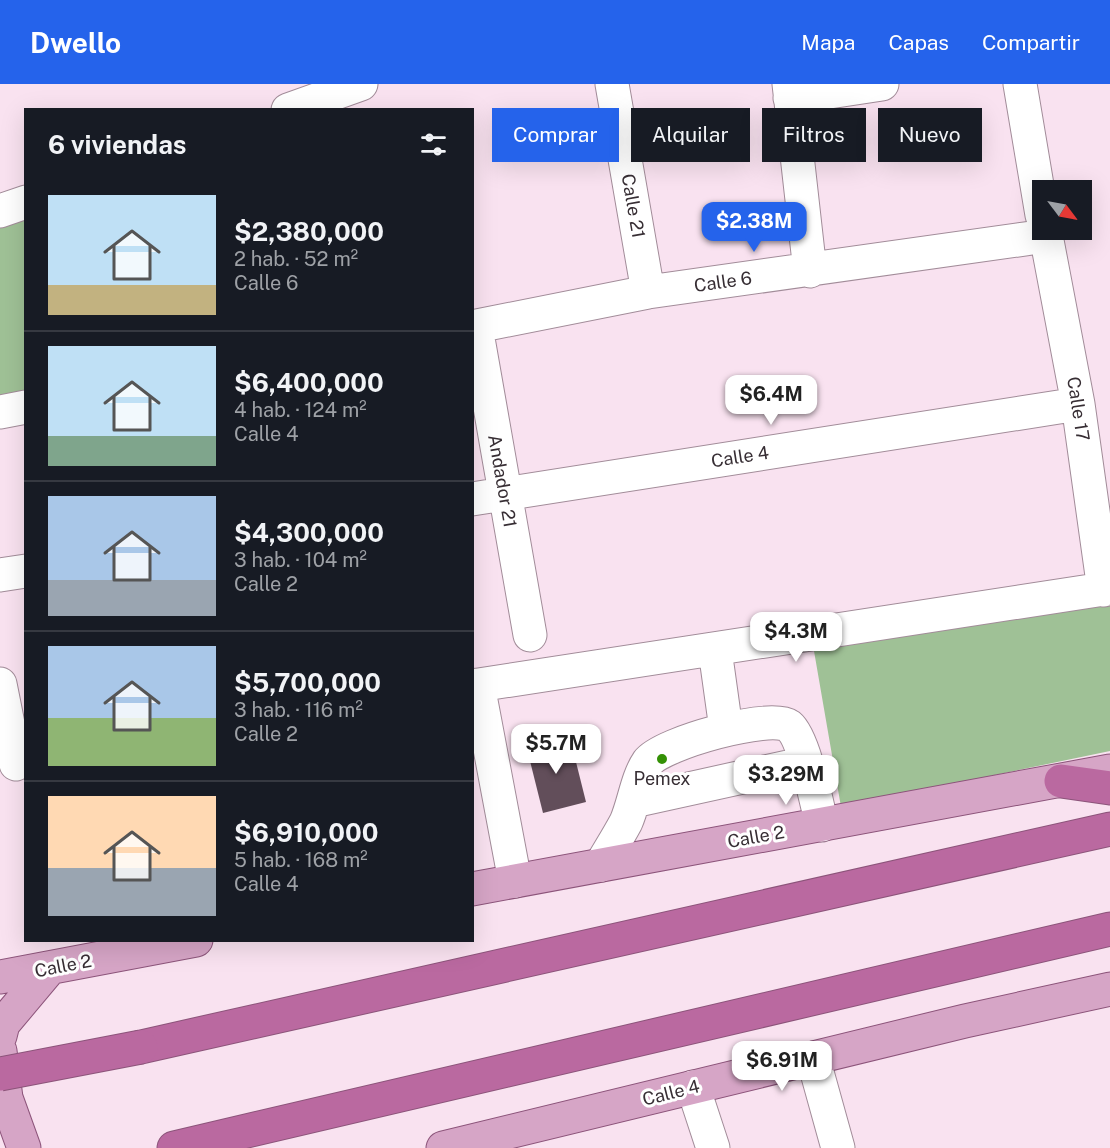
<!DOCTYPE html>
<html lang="es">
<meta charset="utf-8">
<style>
:root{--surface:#171b24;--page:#20242c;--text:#f1f3f6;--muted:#9ea1a6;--line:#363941;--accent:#2563eb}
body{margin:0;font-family:"Public Sans",sans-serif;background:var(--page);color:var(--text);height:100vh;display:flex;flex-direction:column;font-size:22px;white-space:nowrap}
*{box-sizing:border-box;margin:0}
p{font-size:20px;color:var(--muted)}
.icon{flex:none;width:33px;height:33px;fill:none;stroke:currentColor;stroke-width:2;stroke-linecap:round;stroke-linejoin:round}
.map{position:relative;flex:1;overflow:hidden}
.drawer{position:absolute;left:24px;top:24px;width:450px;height:834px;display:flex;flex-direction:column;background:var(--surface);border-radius:0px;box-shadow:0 6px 24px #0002}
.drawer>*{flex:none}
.guide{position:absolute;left:492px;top:24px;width:528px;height:54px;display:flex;gap:12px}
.needle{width:39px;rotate:122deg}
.buttons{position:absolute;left:1032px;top:96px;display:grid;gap:12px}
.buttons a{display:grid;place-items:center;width:60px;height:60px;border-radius:0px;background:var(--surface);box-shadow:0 6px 24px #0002;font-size:30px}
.price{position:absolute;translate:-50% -51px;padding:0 14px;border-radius:12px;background:#fff;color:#222;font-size:20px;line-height:39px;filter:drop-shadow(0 2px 3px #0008)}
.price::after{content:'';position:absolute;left:50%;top:36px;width:18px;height:14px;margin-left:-9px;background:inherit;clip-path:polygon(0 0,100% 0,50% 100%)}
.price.active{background:var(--accent);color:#fff}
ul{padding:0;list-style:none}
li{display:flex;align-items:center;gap:18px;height:150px;padding:0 24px}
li+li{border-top:2px solid var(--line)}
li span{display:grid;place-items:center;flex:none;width:168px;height:120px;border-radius:0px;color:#555}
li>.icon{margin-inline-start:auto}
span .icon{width:72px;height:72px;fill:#fffc;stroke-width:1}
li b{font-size:26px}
h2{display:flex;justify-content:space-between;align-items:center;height:72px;padding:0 24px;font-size:26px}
.pill{padding:0 21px;border-radius:0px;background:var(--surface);box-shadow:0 6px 24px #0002;font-size:21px;line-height:54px}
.pill.active{background:var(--accent);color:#fff}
header{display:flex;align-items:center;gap:36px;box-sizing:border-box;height:84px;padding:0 30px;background:var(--accent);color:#fff}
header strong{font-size:28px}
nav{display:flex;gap:33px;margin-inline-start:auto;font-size:21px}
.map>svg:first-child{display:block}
.green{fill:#9fc196}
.building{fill:#624e5a}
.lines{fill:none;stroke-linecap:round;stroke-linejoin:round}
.minor-casing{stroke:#a28c99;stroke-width:35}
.major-casing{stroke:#8c547a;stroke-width:35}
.highway-casing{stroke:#8c547a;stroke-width:35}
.minor{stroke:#fff;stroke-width:33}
.major{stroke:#d6a5c6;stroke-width:33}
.highway{stroke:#ba69a0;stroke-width:33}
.highway-bridge-casing{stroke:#8c547a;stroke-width:35;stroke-linecap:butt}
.highway-bridge{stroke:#ba69a0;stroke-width:33}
.poi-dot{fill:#349105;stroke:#fff;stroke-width:2}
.labels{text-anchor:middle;stroke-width:6;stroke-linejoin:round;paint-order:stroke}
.street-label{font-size:18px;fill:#372e34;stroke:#fff}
.poi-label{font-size:18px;fill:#372e34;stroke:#fff}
</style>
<header>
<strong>Dwello</strong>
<nav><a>Mapa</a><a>Capas</a><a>Compartir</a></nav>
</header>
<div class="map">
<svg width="1110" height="1064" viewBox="0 0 1110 1064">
<rect width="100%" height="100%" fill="#f9e2f0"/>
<path class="green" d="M25 131V308L0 312V141Z
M1110 516V667L841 723 814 567Z"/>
<path class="building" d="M570 654 586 718 543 729 527 665Z"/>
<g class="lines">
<defs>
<path id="minor" d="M612 0 648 208
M789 0 810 187
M1020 0 1042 131
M790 14 882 0
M288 26 361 0
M0 127 26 118
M1045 146 1078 320 1104 506
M472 243 648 208 1046 152
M476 243 530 551
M0 328 26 323
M472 415 1078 320
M0 491 26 487
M715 566 726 645
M0 600 16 680
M478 601 515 797
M472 602 1110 504
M634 717 806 679
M601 781C609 767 618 753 626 738 634 720 637 694 648 678 662 659 771 629 789 642 804 654 817 721 822 741
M813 974 838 1064
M693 1003 713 1064"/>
<path id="major" d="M472 805 1110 687
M0 893 196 856
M0 952 3 940 50 884
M0 967 6 1014 24 1064
M443 1064 965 937 1110 905"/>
<path id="highway" d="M1061 697 1110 704
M141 963 1110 745
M174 1064 1110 845"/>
</defs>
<use href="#minor" class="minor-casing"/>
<use href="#major" class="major-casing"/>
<use href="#highway" class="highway-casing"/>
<use href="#minor" class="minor"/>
<use href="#major" class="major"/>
<use href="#highway" class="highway"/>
<defs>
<path id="highway-bridge" d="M0 990 141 963"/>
</defs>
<use href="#highway-bridge" class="highway-bridge-casing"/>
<use href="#highway-bridge" class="highway-bridge"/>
</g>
<circle class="poi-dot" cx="662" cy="675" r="6"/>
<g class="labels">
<g class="street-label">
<text transform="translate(633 122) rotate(80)" y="6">Calle 21</text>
<text transform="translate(723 198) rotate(-8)" y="6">Calle 6</text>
<text transform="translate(1078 325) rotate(81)" y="6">Calle 17</text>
<text transform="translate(740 373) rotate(-9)" y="6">Calle 4</text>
<text transform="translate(502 397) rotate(80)" y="6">Andador 21</text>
<text transform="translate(756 753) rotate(-10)" y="6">Calle 2</text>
<text transform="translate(63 882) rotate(-11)" y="6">Calle 2</text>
<text transform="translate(671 1009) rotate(-14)" y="6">Calle 4</text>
</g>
<g class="poi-label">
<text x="662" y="701">Pemex</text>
</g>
</g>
</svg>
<div class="buttons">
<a><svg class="needle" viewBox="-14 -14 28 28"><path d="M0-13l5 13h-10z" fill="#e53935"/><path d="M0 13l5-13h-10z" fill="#9ea1a6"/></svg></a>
</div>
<b class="price active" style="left:754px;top:169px">$2.38M</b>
<b class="price" style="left:771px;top:342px">$6.4M</b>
<b class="price" style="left:796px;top:579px">$4.3M</b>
<b class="price" style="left:556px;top:691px">$5.7M</b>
<b class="price" style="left:786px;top:722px">$3.29M</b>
<b class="price" style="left:782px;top:1008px">$6.91M</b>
<div class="guide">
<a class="pill active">Comprar</a>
<a class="pill">Alquilar</a>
<a class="pill">Filtros</a>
<a class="pill">Nuevo</a>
</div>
<section class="drawer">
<h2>6 viviendas<svg class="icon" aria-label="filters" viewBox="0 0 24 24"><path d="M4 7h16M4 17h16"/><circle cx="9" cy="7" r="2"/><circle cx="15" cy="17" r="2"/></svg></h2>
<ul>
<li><span style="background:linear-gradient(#bfe0f5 75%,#c2b280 0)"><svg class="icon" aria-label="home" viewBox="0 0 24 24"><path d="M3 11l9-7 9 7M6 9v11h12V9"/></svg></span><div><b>$2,380,000</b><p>2 hab. · 52 m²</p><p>Calle 6</p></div></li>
<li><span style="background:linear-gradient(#bfe0f5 75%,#7fa58c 0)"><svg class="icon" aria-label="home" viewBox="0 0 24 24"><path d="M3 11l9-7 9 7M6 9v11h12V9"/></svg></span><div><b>$6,400,000</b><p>4 hab. · 124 m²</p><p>Calle 4</p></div></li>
<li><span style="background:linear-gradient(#a9c7e8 70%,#9aa5b1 0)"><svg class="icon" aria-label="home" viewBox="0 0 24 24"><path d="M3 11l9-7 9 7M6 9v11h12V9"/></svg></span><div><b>$4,300,000</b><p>3 hab. · 104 m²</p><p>Calle 2</p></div></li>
<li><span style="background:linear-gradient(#a9c7e8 60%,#8fb573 0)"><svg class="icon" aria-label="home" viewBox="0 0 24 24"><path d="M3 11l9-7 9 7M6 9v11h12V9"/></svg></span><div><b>$5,700,000</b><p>3 hab. · 116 m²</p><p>Calle 2</p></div></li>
<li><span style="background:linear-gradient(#ffd9b3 60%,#9aa5b1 0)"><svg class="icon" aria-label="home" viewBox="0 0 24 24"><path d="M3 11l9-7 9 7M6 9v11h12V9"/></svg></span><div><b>$6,910,000</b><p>5 hab. · 168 m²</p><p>Calle 4</p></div></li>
</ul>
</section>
</div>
